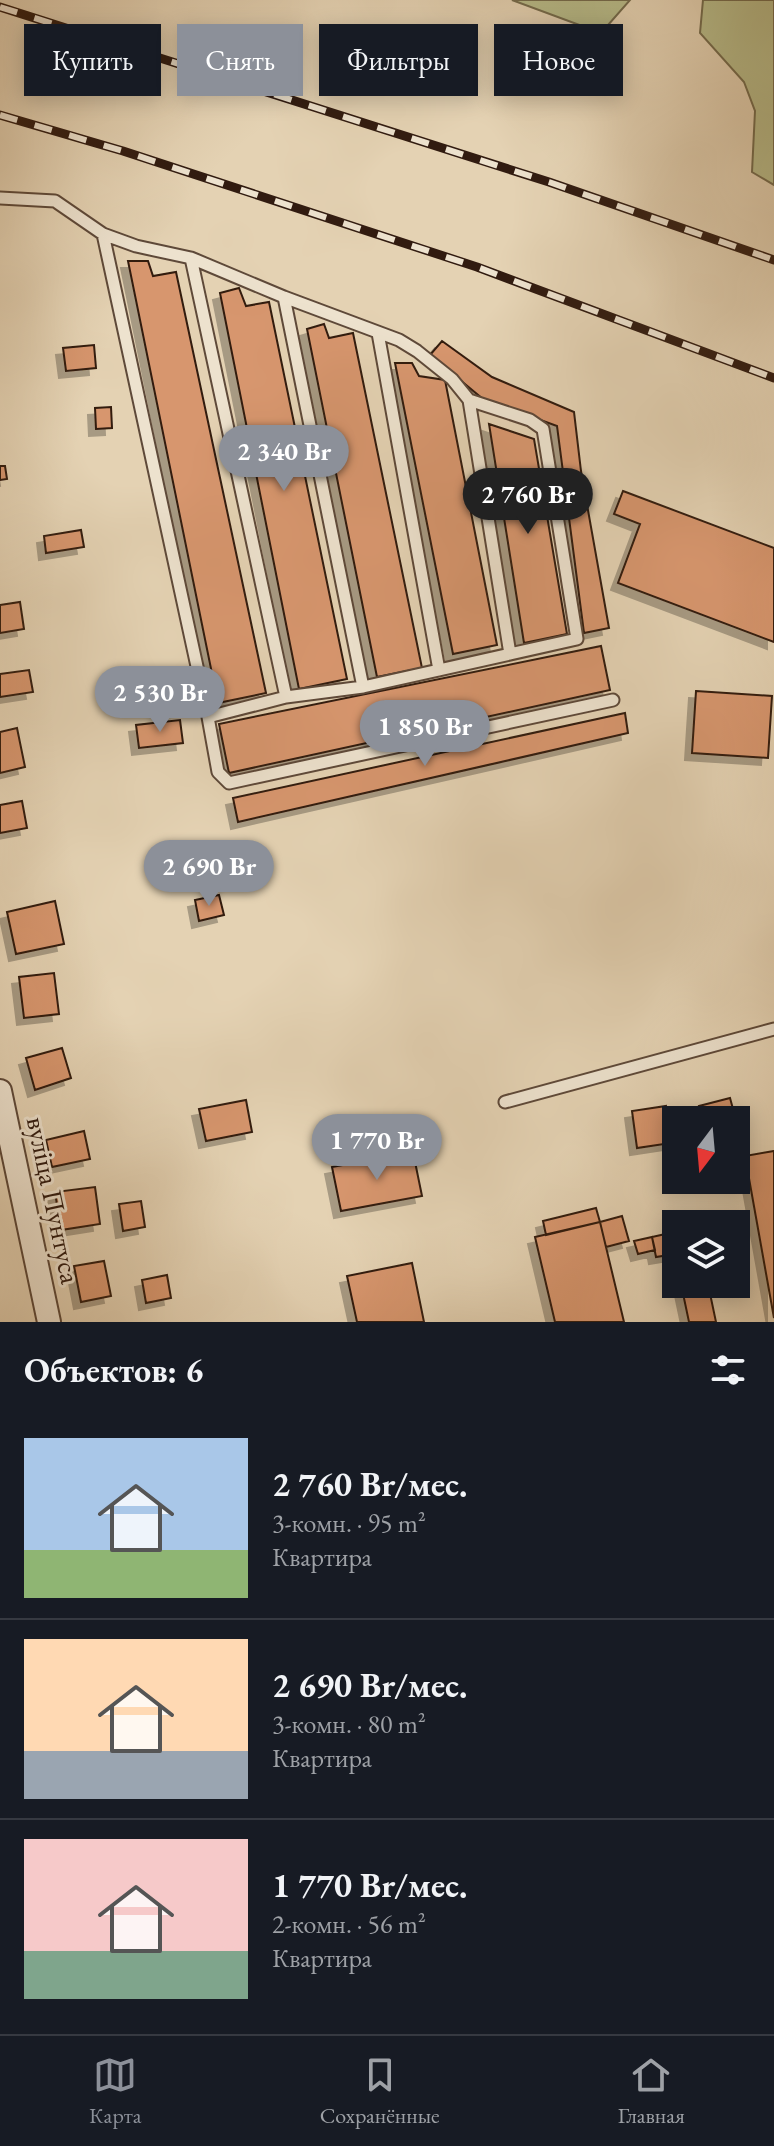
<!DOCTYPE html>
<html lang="ru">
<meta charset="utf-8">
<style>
:root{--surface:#171b24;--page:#242831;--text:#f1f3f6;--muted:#9ea1a6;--line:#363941;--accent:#8c9099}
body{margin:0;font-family:"EB Garamond",serif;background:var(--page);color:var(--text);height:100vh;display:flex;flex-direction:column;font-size:30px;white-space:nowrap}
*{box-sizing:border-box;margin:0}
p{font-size:26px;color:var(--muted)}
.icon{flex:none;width:44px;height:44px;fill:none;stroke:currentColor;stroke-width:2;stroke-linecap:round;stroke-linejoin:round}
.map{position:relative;height:1322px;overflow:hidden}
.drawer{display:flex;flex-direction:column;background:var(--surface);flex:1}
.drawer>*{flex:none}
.guide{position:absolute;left:24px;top:24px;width:726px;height:72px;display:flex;gap:16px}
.needle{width:52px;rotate:196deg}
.fabs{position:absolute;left:662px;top:1106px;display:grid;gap:16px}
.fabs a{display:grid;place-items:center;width:88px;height:88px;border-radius:0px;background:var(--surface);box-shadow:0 4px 20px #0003;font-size:40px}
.price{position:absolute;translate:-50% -68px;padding:0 18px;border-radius:28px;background:var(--accent);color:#fff;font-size:26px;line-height:52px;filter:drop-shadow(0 2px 4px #0008)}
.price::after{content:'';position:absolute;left:50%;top:48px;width:24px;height:18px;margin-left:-12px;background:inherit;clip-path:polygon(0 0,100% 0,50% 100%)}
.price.on{background:#222;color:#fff}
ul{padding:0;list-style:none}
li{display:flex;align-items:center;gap:24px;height:200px;padding:0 24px}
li+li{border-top:2px solid var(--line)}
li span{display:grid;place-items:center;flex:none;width:224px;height:160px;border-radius:0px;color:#555}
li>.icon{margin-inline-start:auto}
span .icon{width:96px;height:96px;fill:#fffc;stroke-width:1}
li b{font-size:34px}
h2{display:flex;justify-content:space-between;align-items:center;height:96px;padding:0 24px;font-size:34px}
.tag{padding:0 28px;border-radius:0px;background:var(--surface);box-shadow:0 4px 20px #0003;font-size:28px;line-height:72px}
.tag.on{background:var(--accent);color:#fff}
.tab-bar{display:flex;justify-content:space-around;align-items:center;height:112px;border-top:2px solid var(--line);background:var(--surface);font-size:22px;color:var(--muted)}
.tab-bar a{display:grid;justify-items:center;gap:4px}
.tab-bar .on{color:var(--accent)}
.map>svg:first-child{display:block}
.green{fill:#b7bb8a;stroke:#746b4d;stroke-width:2}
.building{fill:#d7966e;stroke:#311b10;stroke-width:2;filter:url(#shadow)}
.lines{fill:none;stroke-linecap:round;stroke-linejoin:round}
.service-casing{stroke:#5e4939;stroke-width:15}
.minor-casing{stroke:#5e4939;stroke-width:26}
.service{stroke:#ede2ce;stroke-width:11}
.minor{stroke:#ede2ce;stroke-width:22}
.rail-casing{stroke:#311b10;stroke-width:9}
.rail{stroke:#ede2ce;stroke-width:6;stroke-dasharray:18;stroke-linecap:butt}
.labels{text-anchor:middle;stroke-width:6;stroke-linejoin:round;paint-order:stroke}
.street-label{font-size:28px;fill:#311b10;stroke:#ede2ce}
</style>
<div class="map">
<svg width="774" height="1322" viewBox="0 0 774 1322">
<defs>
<filter id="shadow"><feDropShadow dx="-7" dy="7" stdDeviation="0" flood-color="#0004"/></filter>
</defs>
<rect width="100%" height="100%" fill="#e4d2b3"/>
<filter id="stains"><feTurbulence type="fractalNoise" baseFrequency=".0025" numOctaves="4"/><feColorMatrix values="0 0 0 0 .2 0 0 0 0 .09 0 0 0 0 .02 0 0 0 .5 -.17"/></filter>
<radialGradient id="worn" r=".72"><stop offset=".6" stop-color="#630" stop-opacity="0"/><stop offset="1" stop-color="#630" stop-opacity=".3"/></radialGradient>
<path class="green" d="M512 0H630L601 33Z
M703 0H774V185L752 172 755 111 744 82 700 33Z"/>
<path class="building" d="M128 261H148L153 276 176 272 266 693 218 703Z
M239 288 246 306 269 302 347 679 299 689 220 293Z
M324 324 329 338 353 333 422 668 377 677 307 329Z
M442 341 492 377 574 412 581 471 609 628 584 633 557 426 483 399 430 355Z
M94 345 96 368 66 371 63 348Z
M395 363H412L419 376 445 380 497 645 453 654Z
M111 407 112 428 96 429 95 408Z
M489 424 534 439 567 634 524 643Z
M0 466H5L7 479 0 480Z
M623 491 774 548V642L618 583 640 524 614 514Z
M81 530 84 547 46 553 44 536Z
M20 602 24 629 0 633V605Z
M601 646 610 690 229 773 219 724Z
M176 668 182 698 155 703 150 673Z
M29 670 33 692 0 697V674Z
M696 691 772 696 768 758 692 753Z
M625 713 628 733 238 822 233 798Z
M180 720 183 743 139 748 136 725Z
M17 728 25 767 0 773V732Z
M22 801 27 828 0 833V805Z
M219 895 224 915 199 921 195 900Z
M55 901 64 944 16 954 7 912Z
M54 973 59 1014 24 1018 19 977Z
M62 1048 71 1078 35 1090 26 1058Z
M730 1098 736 1120H703L699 1106Z
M246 1100 252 1132 206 1141 199 1109Z
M666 1106 671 1143 637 1148 632 1111Z
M84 1131 90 1159 52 1167 46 1140Z
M774 1151V1318L745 1156Z
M413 1152 422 1196 341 1211 332 1167Z
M95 1187 100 1224 61 1230 55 1192Z
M141 1201 145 1227 123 1231 119 1204Z
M596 1208 600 1222 546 1235 543 1221Z
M622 1216 629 1241 606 1247 600 1222Z
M600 1222 624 1322H555L535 1237Z
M676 1232V1260L670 1233Z
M670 1233 675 1254 656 1257 652 1237Z
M652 1237 655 1250 638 1254 634 1241Z
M104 1261 111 1296 81 1302 74 1266Z
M412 1263 424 1322H357L347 1276Z
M167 1275 171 1298 146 1303 142 1280Z
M681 1284H708L716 1322H689Z"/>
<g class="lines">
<defs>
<path id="service" d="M0 198 55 201 103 234 136 246 191 258 284 297 399 340 417 351 452 379 469 400 510 654
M103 234 208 717 218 772 229 783 613 700
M191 258 286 697
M284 297 363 687
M378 333 439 670
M208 717 286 697 363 687 577 639 543 429 530 420 469 400
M505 1102 774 1029"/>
<path id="minor" d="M0 1091 49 1322"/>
</defs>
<use href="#service" class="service-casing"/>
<use href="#minor" class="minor-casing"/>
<use href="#service" class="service"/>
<use href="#minor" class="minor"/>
<defs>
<path id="rail" d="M0 7 549 182 774 260
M0 115 123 151 477 267 774 378"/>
</defs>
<use href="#rail" class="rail-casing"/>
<use href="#rail" class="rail"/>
</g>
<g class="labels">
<g class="street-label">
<text transform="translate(54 1200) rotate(78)" y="10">вуліца Пунтуса</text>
</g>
</g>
<rect width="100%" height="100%" filter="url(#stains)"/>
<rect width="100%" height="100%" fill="url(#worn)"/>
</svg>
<div class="fabs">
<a><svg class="needle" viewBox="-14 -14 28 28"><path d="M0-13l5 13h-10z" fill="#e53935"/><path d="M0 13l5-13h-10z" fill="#9ea1a6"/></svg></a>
<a><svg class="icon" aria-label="layers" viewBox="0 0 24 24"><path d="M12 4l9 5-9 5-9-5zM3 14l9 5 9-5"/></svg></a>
</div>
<b class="price" style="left:284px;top:493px">2 340 Br</b>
<b class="price on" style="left:528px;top:536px">2 760 Br</b>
<b class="price" style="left:160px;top:734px">2 530 Br</b>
<b class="price" style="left:425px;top:768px">1 850 Br</b>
<b class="price" style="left:209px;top:908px">2 690 Br</b>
<b class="price" style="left:377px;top:1182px">1 770 Br</b>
<div class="guide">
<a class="tag">Купить</a>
<a class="tag on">Снять</a>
<a class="tag">Фильтры</a>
<a class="tag">Новое</a>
</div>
</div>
<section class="drawer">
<h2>Объектов: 6<svg class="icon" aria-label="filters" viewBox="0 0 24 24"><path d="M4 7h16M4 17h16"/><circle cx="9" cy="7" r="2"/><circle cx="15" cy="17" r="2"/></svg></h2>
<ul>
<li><span style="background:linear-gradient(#a9c7e8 70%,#8fb573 0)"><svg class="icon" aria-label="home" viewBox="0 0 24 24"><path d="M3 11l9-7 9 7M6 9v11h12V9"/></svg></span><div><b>2 760 Br/мес.</b><p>3-комн. · 95 m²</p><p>Квартира</p></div></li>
<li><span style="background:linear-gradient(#ffd9b3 70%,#9aa5b1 0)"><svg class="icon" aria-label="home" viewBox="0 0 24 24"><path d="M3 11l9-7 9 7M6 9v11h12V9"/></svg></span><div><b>2 690 Br/мес.</b><p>3-комн. · 80 m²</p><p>Квартира</p></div></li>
<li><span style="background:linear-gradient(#f6c9c9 70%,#7fa58c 0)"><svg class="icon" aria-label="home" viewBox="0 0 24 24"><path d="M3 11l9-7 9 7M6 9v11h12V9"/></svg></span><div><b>1 770 Br/мес.</b><p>2-комн. · 56 m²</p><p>Квартира</p></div></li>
</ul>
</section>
<nav class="tab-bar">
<a class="on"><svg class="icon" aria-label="map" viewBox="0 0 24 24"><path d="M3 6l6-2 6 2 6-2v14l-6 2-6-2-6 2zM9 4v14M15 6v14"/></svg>Карта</a>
<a><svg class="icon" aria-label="saved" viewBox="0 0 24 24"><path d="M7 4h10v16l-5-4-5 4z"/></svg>Сохранённые</a>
<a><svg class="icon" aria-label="home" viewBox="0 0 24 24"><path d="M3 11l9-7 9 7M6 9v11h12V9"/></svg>Главная</a>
</nav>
